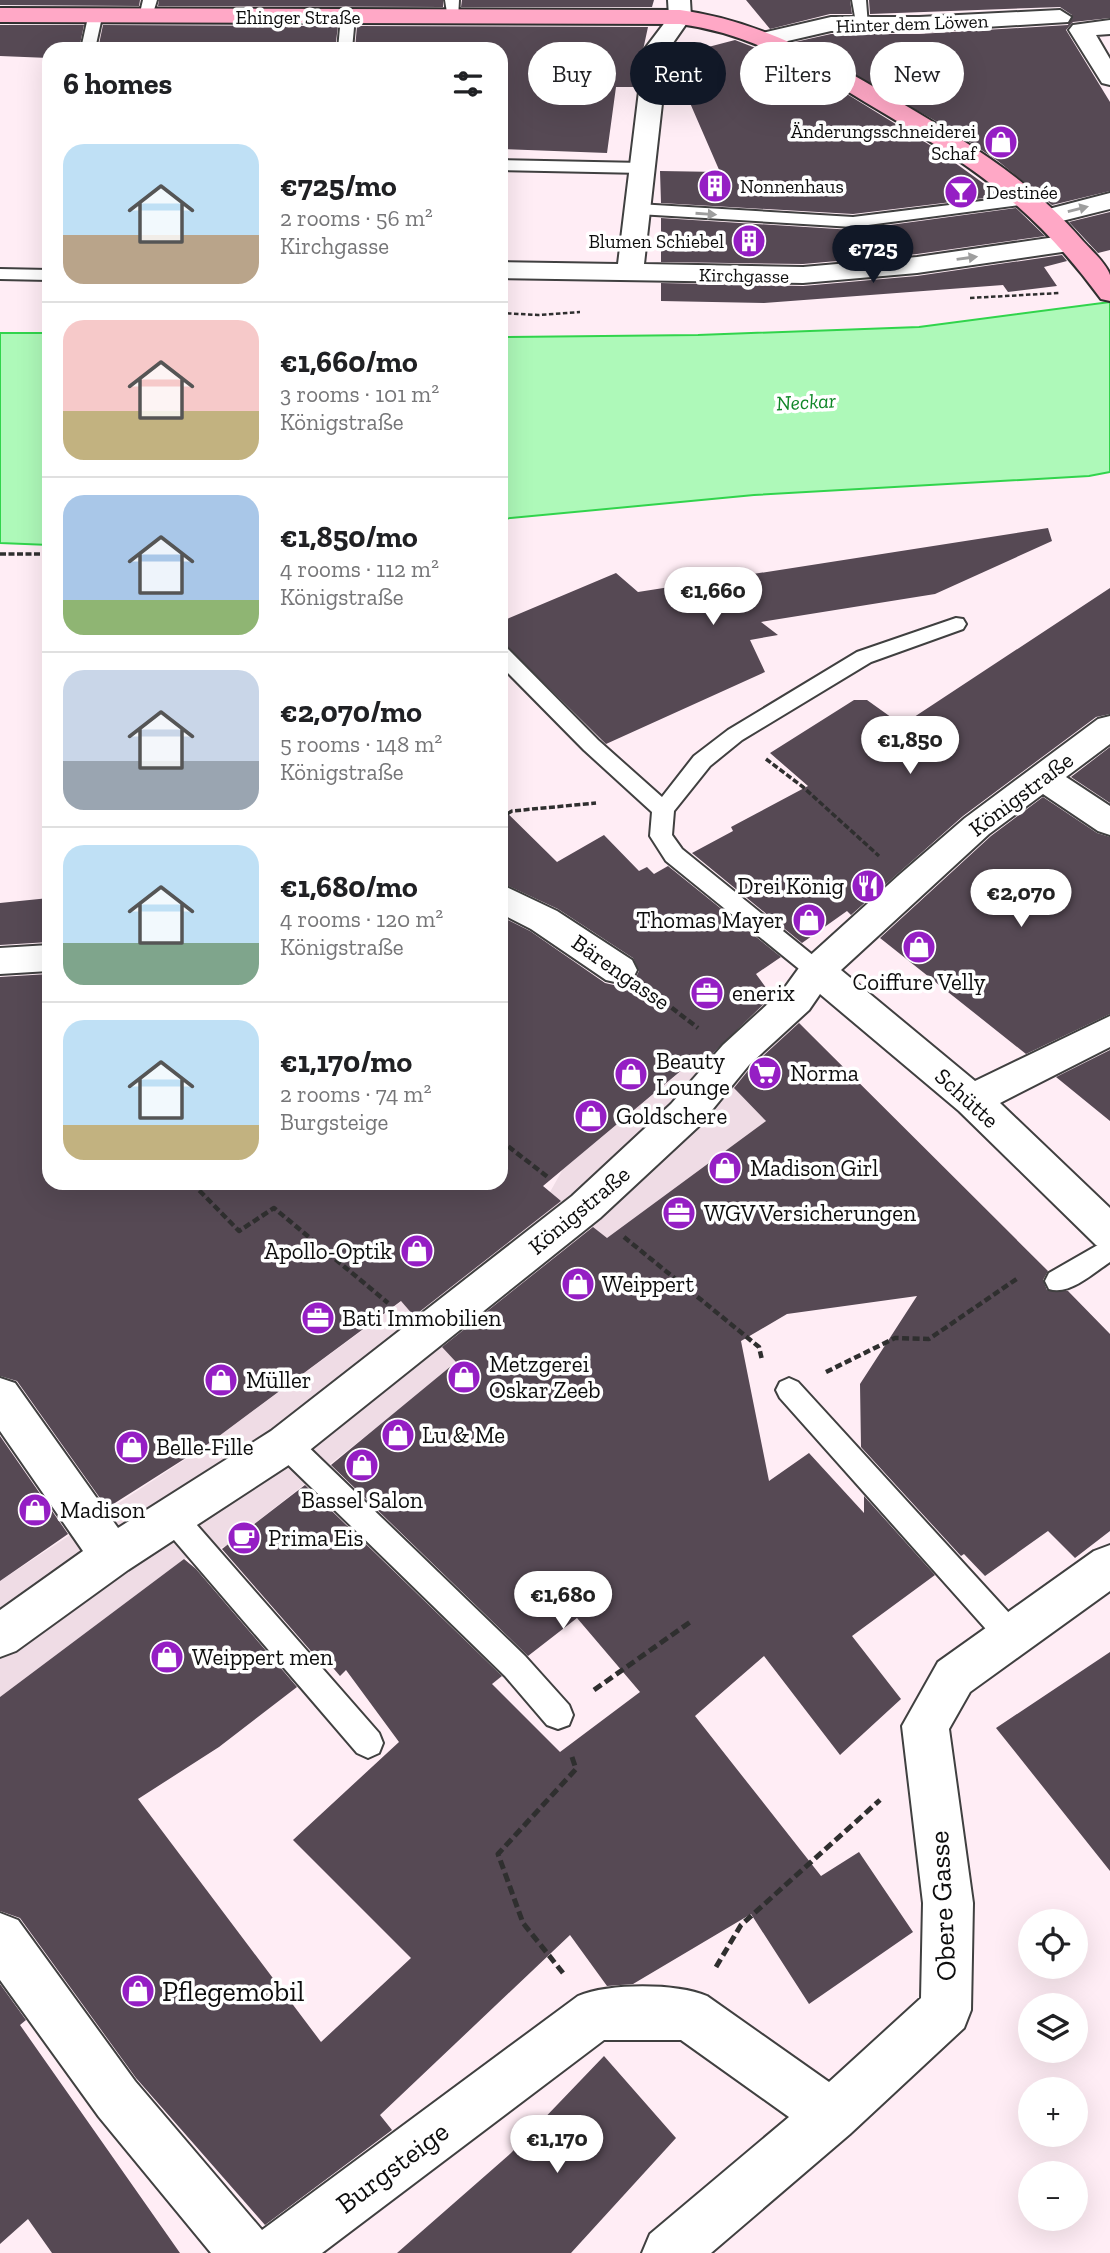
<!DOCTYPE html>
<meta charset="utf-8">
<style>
:root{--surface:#fff;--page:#f2f2f2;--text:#202124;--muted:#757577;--line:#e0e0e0;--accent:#111827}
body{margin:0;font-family:"Zilla Slab",serif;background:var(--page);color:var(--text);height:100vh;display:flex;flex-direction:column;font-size:26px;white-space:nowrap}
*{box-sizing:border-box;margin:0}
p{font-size:23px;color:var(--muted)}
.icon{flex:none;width:38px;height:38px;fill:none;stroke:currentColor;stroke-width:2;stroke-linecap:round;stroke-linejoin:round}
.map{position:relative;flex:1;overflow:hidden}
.drawer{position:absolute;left:42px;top:42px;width:466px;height:1148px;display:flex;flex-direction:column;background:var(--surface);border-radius:21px;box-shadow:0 7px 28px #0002}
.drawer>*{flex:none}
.hud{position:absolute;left:528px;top:42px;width:476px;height:63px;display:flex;gap:14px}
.buttons{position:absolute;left:1018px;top:1909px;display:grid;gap:14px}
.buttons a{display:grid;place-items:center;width:70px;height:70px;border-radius:50%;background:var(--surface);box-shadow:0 7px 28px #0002;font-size:35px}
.price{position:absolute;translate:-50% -60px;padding:0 16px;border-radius:24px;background:#fff;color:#222;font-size:23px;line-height:46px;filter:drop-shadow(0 2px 4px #0008)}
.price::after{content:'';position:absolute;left:50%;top:42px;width:21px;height:16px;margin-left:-10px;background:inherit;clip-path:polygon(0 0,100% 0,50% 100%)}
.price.selected{background:var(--accent);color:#fff}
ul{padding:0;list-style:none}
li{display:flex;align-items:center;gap:21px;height:175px;padding:0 21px}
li+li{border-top:2px solid var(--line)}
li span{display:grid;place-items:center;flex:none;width:196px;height:140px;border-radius:21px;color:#555}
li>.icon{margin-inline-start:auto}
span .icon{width:84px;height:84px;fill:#fffc;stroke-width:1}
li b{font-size:30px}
h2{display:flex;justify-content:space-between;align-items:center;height:84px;padding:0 21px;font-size:30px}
.chip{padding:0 24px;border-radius:32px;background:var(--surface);box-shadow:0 7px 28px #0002;font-size:24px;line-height:63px}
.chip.selected{background:var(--accent);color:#fff}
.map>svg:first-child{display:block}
.plaza{fill:#efdce5}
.water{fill:#aef9b9;stroke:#31d44c;stroke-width:2}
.building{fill:#564954}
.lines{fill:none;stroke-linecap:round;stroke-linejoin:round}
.lane-casing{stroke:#404040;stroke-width:4}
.street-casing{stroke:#404040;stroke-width:4}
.secondary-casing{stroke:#2f2f2f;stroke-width:4}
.path-far3{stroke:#2f2f2f;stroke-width:2.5;stroke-dasharray:4.5 2.5;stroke-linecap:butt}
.path-far2{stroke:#2f2f2f;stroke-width:3.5;stroke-dasharray:6 2.5;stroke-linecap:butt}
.path-far1{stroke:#2f2f2f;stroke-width:4.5;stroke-dasharray:7 3.5;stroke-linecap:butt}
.path{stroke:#2f2f2f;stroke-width:5;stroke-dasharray:9 4.5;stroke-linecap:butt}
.lane{fill:#fff;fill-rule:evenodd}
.street{fill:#fff;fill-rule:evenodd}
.secondary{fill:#ffa8c6;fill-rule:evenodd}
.oneway{fill:#9e9e9e}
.labels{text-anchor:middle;stroke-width:7;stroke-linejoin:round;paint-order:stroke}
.far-street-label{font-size:19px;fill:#0d0d0d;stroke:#fff}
.far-poi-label{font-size:19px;fill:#0d0d0d;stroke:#fff;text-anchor:end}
.far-water-label{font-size:21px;font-style:italic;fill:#108728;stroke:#fff}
.street-label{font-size:23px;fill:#0d0d0d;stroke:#fff}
.poi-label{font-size:23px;fill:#0d0d0d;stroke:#fff;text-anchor:start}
.near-street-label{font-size:28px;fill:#0d0d0d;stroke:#fff}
.near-poi-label{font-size:28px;fill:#0d0d0d;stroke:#fff;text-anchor:start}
</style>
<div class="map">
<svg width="1110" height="2253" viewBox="0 0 1110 2253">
<rect width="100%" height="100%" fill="#ffedf5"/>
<path class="plaza" d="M768 986 806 1030 736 1090 766 1121 226 1546 184 1559 0 1697V1581L207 1445 550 1192 563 1169 707 1050 719 1028Z"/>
<path class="water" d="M1110 302V472L1089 476 754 495 501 519V337L698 335 919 327Z
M0 333H49V545L0 543Z"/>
<path class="building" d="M0 0H140L139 6 0 5Z
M159 0H443V7L158 6Z
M462 0H654L652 7H461Z
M746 0H850L852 14H830L770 29Z
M869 0H1110V18L1073 22 1066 30 1110 102V191L1052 205 998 161 950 129 795 42 831 34H919L1068 25 1072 15 1060 7 870 14Z
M0 25H84L79 49H49V58L0 56Z
M103 25 338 26 335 49H98Z
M357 26 648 27 635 87H616L607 153 500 149V49H355Z
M735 40 776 56 842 91 933 147 1001 196 853 214 661 203 660 171 720 172 670 57Z
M1016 208 1045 236 917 254 803 264 661 262V218L853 230Z
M1110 212V250L1098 253 1069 222Z
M1062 255 1067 261 1044 267 1057 286 1008 292 1003 285 764 303 661 301V283L803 286 917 276Z
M1048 528 1052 541 935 594 761 622 778 635 750 640 765 672 606 744 500 640V622L616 573 638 592Z
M1110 588V714L1096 717 963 816 851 915 847 911 802 943 692 853 733 831 731 827 808 786 770 753 854 700H867L902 725Z
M1110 747V803L1071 777Z
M1043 797 1097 833 1110 837V1014L1026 1054 880 938 991 836Z
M500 806 557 862 604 835 639 871 647 867 654 874 668 866 781 957 756 974 772 996 707 1059 701 1054 543 1186 561 1201 414 1316 401 1301 211 1442 107 1508 17 1381 0 1376V977L49 974V1183H500V916L530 931 605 983 618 986 633 983 639 971 633 958 558 909 500 882Z
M49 898V942L0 945V903Z
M799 1023 1048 1271 1043 1280 1047 1290 1068 1291 1110 1334V1531L1075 1558 1048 1531 985 1576 964 1554 961 1556 861 1447 860 1384 917 1296 787 1314 741 1341 769 1481 809 1453 864 1513V1496L935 1575 852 1636 901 1699 840 1755 764 1656 695 1716 821 1876 859 1852 913 1932 809 2004 751 1914 633 1984 607 1986 570 1935 380 2115 392 2130 265 2225 136 2078 20 1918 0 1911V1697L184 1559 196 1569 297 1687 219 1747 138 1799 321 2042 411 1958 293 1840 399 1742 346 1670 340 1676 328 1662 324 1666 222 1549 305 1485 502 1676 492 1684 560 1752 640 1692 577 1618 528 1656 331 1465 456 1362 442 1347 593 1227 607 1238 766 1121 734 1088 751 1067Z
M1110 1050V1121L1056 1077Z
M0 1436 68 1534 0 1581Z
M1110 1652V1871L996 1728Z
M0 1984 26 2020 20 2025 180 2253H52L28 2219 0 2244Z
M604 2056 676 2138 571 2253H397L511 2153Z"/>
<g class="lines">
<defs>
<path id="lane" d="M143 0H157L151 20H141L139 17Z
M445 0H459L458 19H448Z
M852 0H866L868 26H858L856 23Z
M95 13 102 17 95 49H81L88 17Z
M348 13 355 17 352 49H338L341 17Z
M500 160 643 163 651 168 643 173 500 170Z
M1029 195 1035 197V203L853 227 638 214 630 209 638 204 853 217Z
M0 269 49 270V280L0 279Z
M956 618 963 619 966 624 963 629 871 662 742 740 710 766 674 811 672 835 682 849 825 965 829 971 825 977 817 980 809 977 666 861 650 836 652 812 584 750 500 665V647L507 648 598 740 662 797 694 756 728 730 857 652Z
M1110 1238V1262C1093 1273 1069 1296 1049 1289L1045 1281 1049 1273Z
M789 1378 798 1382 1021 1626 1026 1636 1021 1646 1011 1650 1001 1646 780 1398 776 1390 780 1382Z
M286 1432 296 1435 525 1656 569 1705 573 1715 569 1725 558 1729 547 1725 505 1676 276 1453 272 1444 276 1435Z
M172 1504 182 1508 379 1733 383 1743 379 1753 368 1758 357 1753 162 1526 158 1517 162 1508Z"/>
<path id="street" d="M668 0H690L691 17 668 50 644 264 803 267 917 257 1069 235 1078 237 1082 243 1078 249 1069 251 917 273 803 283 500 278V262L618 264 644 50 669 17Z
M1060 10 1071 17 1068 22 919 31H831L766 46 758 44 754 39 758 34 831 17H919Z
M1110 20V34L1096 35 1110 59V85L1102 83 1069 30 1073 25Z
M1110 193V209L1046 225 1037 222 1033 217 1037 212Z
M1110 716V744L1066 777 1110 806V835L1098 831 1043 794 989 834 841 970 975 1081 1110 1016V1047L1000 1103 1110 1208V1249L1096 1245 959 1111 820 994 809 1010 749 1065 699 1126 600 1218 301 1457 128 1570 16 1651 0 1657V1610L83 1551 0 1431V1378L15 1383 118 1528 271 1431 572 1196 671 1104 723 1045 783 990 804 961 898 876 965 818 1098 719Z
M500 884 557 911 632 960 637 970 632 980 619 983 606 980 531 929 500 913Z
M49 945V971L0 974V948Z
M1110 1545V1591L970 1692 949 1729 973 1903 971 2010 964 2028 850 2134 711 2253H642L650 2234 789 2117 681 2040H604L322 2253H211L99 2117 0 1980V1913L18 1920 135 2081 262 2230 578 1996C609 1983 676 1983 707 1996L829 2082 921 1998 923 1903 902 1726 938 1662 1094 1551Z"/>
<path id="secondary" d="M0 8 680 10C762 21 829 60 898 101 966 141 1032 181 1083 241 1091 250 1106 263 1110 275 1110 281 1110 294 1110 301L1101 299C1030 202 966 162 865 102 807 67 749 33 680 24L0 22Z"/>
</defs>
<use href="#lane" class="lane-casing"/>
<use href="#street" class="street-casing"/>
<use href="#secondary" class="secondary-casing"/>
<path class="path-far3" d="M970 298 1059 293
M500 313 538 315 580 312"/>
<path class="path-far2" d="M0 554H49
M766 759 803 787 879 856
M500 818 512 811 596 803"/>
<path class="path-far1" d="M655 995 698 1028
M500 1140 549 1178
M192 1183 239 1231 274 1208 388 1303
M624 1237 759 1347 762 1360
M826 1372 895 1338 929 1339 1018 1278"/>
<path class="path" d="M594 1690 693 1620
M716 1967 741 1925 880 1800
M563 1973 523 1923 498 1854 576 1769 571 1754"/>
<use href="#lane" class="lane"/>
<use href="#street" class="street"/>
<use href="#secondary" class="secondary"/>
</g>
<defs><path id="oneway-solid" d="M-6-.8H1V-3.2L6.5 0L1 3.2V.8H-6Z" transform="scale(1.75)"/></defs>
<g class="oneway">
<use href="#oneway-solid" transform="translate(1078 209) rotate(-14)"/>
<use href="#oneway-solid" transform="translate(706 214) rotate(4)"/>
<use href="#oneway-solid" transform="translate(967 258) rotate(-8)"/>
</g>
<defs>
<symbol id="shop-disc" viewBox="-11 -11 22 22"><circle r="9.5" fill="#951ec4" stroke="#fff"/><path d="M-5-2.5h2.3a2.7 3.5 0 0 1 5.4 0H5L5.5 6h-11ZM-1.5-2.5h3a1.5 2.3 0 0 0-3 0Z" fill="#fff"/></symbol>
<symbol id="building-disc" viewBox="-11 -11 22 22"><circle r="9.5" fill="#951ec4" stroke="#fff"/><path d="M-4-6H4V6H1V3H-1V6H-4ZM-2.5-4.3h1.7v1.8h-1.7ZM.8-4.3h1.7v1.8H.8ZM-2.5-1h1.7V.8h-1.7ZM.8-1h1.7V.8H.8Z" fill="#fff"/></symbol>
<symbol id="bar-disc" viewBox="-11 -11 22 22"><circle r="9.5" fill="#951ec4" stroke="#fff"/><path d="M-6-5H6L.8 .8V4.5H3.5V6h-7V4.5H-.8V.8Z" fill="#fff"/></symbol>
<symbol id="restaurant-disc" viewBox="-11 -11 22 22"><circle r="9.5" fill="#951ec4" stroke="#fff"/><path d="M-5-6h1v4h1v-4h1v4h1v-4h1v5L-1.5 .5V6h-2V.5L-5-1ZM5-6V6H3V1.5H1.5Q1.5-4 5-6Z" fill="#fff"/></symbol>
<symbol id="office-disc" viewBox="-11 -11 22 22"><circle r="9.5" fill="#951ec4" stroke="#fff"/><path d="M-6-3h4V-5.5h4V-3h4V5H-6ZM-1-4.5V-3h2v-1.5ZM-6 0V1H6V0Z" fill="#fff"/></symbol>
<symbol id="supermarket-disc" viewBox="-11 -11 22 22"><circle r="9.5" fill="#951ec4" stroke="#fff"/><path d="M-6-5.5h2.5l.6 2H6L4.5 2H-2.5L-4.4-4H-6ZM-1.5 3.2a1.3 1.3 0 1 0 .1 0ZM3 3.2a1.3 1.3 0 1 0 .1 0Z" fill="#fff"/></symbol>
<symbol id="cafe-disc" viewBox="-11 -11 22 22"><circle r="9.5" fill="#951ec4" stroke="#fff"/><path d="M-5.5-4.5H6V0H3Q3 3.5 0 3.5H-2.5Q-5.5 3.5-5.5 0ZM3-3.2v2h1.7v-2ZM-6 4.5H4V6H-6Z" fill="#fff"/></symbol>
</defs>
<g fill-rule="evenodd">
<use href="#shop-disc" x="982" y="123" width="38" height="38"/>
<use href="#building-disc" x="696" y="167" width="38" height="38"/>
<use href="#bar-disc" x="942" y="173" width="38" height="38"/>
<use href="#building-disc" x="730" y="222" width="38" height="38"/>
<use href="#restaurant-disc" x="849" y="867" width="38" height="38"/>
<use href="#shop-disc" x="790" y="901" width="38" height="38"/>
<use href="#shop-disc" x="900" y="928" width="38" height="38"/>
<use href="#office-disc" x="688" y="974" width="38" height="38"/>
<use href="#supermarket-disc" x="746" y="1054" width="38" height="38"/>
<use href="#shop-disc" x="612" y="1055" width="38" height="38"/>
<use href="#shop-disc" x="572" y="1097" width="38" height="38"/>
<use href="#shop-disc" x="706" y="1149" width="38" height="38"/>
<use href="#office-disc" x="660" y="1194" width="38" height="38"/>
<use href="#shop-disc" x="398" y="1232" width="38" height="38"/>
<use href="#shop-disc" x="559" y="1265" width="38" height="38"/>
<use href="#office-disc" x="299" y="1299" width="38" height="38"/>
<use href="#shop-disc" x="445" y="1358" width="38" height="38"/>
<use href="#shop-disc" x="202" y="1361" width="38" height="38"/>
<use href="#shop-disc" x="379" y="1416" width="38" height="38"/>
<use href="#shop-disc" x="113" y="1428" width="38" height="38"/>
<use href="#shop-disc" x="343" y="1446" width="38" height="38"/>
<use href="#shop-disc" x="16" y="1491" width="38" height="38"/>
<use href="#cafe-disc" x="225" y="1519" width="38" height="38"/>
<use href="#shop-disc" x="148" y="1638" width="38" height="38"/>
<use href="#shop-disc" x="119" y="1972" width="38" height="38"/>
</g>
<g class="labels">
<g class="far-street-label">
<text x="298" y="24">Ehinger Straße</text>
<text transform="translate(912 23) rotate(-2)" y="7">Hinter dem Löwen</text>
<text transform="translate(744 275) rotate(1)" y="7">Kirchgasse</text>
</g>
<g class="far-poi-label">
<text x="976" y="138">Änderungsschneiderei<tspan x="976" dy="22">Schaf</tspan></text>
<text x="740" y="193" text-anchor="start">Nonnenhaus</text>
<text x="986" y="199" text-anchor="start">Destinée</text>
<text x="724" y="248">Blumen Schiebel</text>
</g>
<g class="far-water-label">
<text transform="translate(806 402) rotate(-3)" y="7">Neckar</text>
</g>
<g class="street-label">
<text transform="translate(1021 794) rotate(-37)" y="8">Königstraße</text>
<text transform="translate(621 972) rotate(35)" y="8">Bärengasse</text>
<text transform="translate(967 1098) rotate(42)" y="8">Schütte</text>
<text transform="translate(579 1210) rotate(-40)" y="8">Königstraße</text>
</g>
<g class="poi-label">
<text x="844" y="894" text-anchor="end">Drei König</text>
<text x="784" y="928" text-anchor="end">Thomas Mayer</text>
<text x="919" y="990" text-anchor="middle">Coiffure Velly</text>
<text x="732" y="1001">enerix</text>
<text x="656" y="1069">Beauty<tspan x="656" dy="26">Lounge</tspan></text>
<text x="790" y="1081">Norma</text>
<text x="616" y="1124">Goldschere</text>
<text x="750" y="1176">Madison Girl</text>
<text x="704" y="1221">WGV Versicherungen</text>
<text x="392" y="1259" text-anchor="end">Apollo-Optik</text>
<text x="602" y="1292">Weippert</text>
<text x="342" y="1326">Bati Immobilien</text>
<text x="489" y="1372">Metzgerei<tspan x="489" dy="26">Oskar Zeeb</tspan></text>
<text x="246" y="1388">Müller</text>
<text x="422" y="1443">Lu &amp; Me</text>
<text x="156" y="1455">Belle-Fille</text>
<text x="362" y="1508" text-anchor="middle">Bassel Salon</text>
<text x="60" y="1518">Madison</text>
<text x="268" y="1546">Prima Eis</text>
<text x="192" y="1665">Weippert men</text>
</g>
<g class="near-street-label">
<text transform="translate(942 1906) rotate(-93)" y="10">Obere Gasse</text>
<text transform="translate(392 2167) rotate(-37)" y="10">Burgsteige</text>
</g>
<g class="near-poi-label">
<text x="162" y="2001">Pflegemobil</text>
</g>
</g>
</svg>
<div class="buttons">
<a><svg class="icon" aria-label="locate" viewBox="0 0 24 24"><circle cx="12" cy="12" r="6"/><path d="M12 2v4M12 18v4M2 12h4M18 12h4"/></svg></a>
<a><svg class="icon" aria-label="layers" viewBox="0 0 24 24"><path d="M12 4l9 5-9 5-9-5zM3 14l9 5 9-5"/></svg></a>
<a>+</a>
<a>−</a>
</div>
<b class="price selected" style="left:873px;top:285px">€725</b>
<b class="price" style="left:713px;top:627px">€1,660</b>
<b class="price" style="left:910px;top:776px">€1,850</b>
<b class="price" style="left:1021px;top:929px">€2,070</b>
<b class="price" style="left:563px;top:1631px">€1,680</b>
<b class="price" style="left:557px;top:2175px">€1,170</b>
<div class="hud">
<a class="chip">Buy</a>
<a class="chip selected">Rent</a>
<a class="chip">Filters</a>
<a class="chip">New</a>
</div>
<section class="drawer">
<h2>6 homes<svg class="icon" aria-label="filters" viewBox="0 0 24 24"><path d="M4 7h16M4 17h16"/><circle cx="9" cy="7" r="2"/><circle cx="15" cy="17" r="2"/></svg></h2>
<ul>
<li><span style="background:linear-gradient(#bfe0f5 65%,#b9a48a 0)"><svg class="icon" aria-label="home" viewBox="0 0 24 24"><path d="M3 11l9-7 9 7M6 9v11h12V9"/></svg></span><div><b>€725/mo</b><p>2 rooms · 56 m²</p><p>Kirchgasse</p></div></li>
<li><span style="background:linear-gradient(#f6c9c9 65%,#c2b280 0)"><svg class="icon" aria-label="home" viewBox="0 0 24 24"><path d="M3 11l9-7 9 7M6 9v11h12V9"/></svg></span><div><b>€1,660/mo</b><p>3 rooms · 101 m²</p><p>Königstraße</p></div></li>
<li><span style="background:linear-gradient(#a9c7e8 75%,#8fb573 0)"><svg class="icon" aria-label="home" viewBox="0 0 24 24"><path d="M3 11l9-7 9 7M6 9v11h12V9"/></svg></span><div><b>€1,850/mo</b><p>4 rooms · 112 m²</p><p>Königstraße</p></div></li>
<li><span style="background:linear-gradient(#c9d6e8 65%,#9aa5b1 0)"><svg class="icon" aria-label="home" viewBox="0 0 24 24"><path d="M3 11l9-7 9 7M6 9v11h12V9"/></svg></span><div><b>€2,070/mo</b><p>5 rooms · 148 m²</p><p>Königstraße</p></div></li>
<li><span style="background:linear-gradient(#bfe0f5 70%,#7fa58c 0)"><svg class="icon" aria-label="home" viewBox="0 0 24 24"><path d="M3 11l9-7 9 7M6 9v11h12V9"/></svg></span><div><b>€1,680/mo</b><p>4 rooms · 120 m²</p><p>Königstraße</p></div></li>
<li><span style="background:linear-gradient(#bfe0f5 75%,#c2b280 0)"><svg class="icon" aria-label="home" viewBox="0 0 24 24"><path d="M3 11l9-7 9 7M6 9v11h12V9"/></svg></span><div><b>€1,170/mo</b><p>2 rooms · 74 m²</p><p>Burgsteige</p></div></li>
</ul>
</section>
</div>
